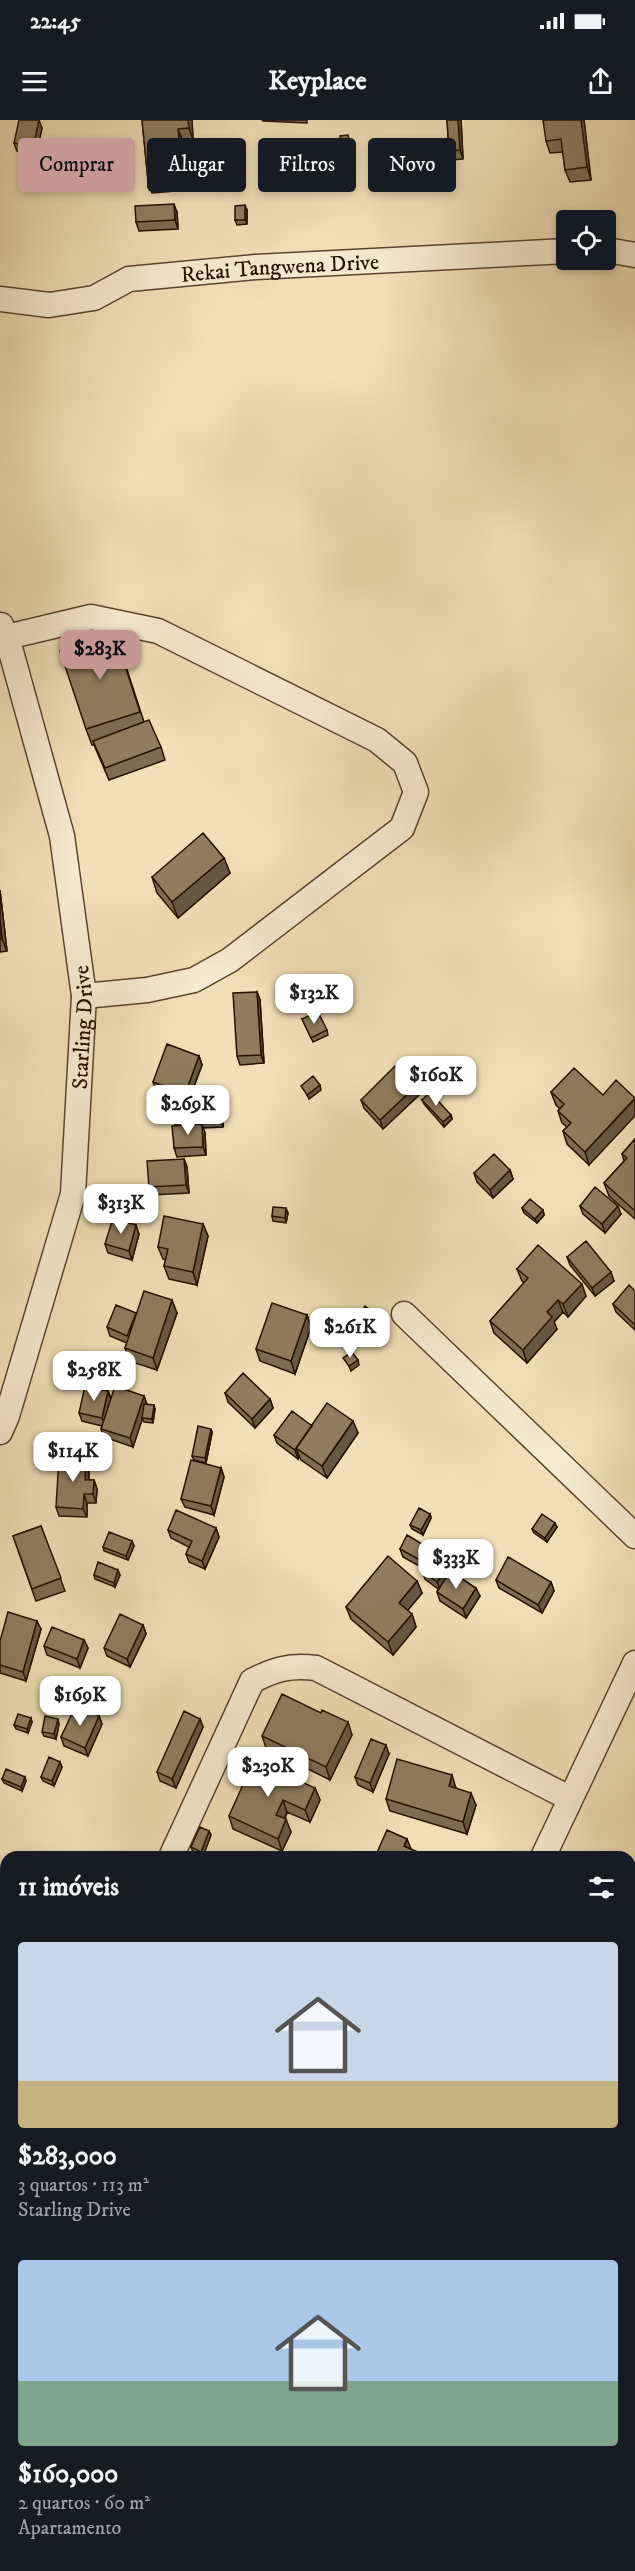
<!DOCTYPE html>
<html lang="pt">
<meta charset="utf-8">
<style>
:root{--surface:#171b24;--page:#20242c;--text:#f1f3f6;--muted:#9ea1a6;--accent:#c59692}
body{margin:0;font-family:"IM FELL DW Pica",serif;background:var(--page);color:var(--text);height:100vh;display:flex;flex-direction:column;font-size:22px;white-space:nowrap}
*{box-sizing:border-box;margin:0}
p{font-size:20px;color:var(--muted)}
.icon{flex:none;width:33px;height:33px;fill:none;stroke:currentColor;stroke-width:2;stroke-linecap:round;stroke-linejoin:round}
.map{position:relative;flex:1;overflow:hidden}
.details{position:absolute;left:0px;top:1731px;width:636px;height:720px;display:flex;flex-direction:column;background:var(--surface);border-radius:18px 18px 0 0;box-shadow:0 3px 9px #0003}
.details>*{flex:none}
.guide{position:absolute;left:18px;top:18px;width:600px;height:54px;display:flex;gap:12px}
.buttons{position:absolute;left:556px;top:90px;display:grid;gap:12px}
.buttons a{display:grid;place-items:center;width:60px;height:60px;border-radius:6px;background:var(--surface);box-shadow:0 3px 9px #0003;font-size:30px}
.price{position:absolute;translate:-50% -51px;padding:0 14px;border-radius:12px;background:#fff;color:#222;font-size:20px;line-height:39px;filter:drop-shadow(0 2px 3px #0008)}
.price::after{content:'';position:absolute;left:50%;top:36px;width:18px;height:14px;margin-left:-9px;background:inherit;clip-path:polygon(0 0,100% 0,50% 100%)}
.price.on{background:var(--accent);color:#111}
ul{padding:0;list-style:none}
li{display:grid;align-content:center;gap:12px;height:318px;padding:0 18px}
li span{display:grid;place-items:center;height:186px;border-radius:6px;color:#555}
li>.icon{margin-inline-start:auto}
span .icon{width:108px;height:108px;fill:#fffc;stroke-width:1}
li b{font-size:26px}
h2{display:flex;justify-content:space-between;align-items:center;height:72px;padding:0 18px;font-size:26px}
.pill{padding:0 21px;border-radius:6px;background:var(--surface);box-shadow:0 3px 9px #0003;font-size:21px;line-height:54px}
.pill.on{background:var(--accent);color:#111}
.status{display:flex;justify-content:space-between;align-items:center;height:42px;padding:0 30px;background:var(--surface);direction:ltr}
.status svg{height:16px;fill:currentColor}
header{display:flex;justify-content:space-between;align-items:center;height:78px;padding:0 18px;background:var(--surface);font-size:27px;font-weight:800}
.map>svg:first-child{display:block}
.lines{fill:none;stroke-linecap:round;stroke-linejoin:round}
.minor-casing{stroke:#58452e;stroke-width:27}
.minor{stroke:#f6ebd0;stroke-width:24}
.wall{fill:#7b6c52;stroke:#251100;stroke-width:1.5}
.shaded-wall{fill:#645842;stroke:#251100;stroke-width:1.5}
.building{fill:#8f7d5f;stroke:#251100;stroke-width:1.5}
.labels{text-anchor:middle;stroke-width:5;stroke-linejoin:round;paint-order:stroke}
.street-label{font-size:22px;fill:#251100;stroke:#f6ebd0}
</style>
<div class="status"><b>22:45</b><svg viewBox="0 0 49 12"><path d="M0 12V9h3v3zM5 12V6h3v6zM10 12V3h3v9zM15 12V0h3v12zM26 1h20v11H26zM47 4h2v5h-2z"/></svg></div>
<header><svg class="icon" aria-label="menu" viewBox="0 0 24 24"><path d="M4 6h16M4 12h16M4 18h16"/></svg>Keyplace<svg class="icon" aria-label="share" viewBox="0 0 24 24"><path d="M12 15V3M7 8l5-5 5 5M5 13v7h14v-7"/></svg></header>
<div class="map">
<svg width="635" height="2451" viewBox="0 0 635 2451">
<rect width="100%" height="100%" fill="#f1e0b7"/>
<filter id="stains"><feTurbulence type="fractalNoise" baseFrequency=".00333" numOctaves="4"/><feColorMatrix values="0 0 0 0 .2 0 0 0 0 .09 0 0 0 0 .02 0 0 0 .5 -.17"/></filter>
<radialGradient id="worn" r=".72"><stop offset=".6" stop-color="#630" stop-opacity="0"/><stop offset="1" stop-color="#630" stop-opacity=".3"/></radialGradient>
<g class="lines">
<defs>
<g id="minor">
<path d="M606 130 635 135"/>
<path id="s1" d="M0 179 49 185 94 178 129 159 256 147 567 131"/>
<path d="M7 517 91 497 158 511 377 620 405 643 416 672 402 708 230 840 194 860 147 870 84 876"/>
<path d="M404 1194 635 1416"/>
<path id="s2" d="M0 1312 7 1296 73 1074 84 876 62 716 7 517 1 505"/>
<path d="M171 1737 252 1561C275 1549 290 1545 316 1548L569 1678"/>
<path d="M543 1737 635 1543"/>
<path d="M630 2348 635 2357"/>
<path d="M241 2445 244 2451"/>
</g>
</defs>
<use href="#minor" class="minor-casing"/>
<use href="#minor" class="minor"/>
</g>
<path class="wall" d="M142 0H192L193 20 183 21 188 70 152 73 148 60Z
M262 0H307V3L263 1Z
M447 0H461L463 39 452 40 449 31Z
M584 0 591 60 570 62 565 50 563 32 550 33 546 21Z
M42 8 36 36 17 31 14 23Z
M348 15 353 39 344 40 342 36Z
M247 90V104L237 105 235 100Z
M177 92 178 109 139 111 136 102Z
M120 528 144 602 161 627 165 640 109 660 94 625H92L86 609Z
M224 738 230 753 178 798 157 773 152 757Z
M0 770 7 831 0 832Z
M257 872 260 880 264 943 240 945 237 936Z
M302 899 327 910 328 915 313 922Z
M199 936 202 945 188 982 156 970 153 962Z
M551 972 603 975 589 1045 567 1024 563 1011 567 1007 562 1003 558 991 560 989 556 985Z
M418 976 383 1009 364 988 361 980Z
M422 980 451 995 452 999 444 1007 424 984Z
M223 995V1007L203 1008 205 1013 206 1035 177 1037 174 1028 176 1006 173 999Z
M635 1019V1099L609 1076 604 1063 624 1041 622 1034Z
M184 1039 187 1047 189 1073 152 1075 149 1067Z
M510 1050 513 1059 493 1078 477 1062 474 1053Z
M580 1086 621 1094 605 1113 583 1094Z
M522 1088 543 1090 544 1095 537 1103 524 1093Z
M288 1093 286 1103 273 1101 272 1096Z
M203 1104 208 1116 197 1165 169 1159 164 1146 166 1140 163 1139 158 1127Z
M139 1114 132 1140 108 1133 105 1124Z
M567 1137 614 1161 595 1176 570 1145Z
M517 1149 586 1176 568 1197 563 1192 554 1202 557 1209 527 1243 494 1213 490 1201 524 1163 522 1161Z
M635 1171V1210L616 1192 613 1184Z
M177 1193 157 1250 129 1241 125 1228 127 1223 110 1216 107 1207 136 1194Z
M360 1194H376L378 1198 373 1205 362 1198Z
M307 1195 311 1207 295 1254 260 1241 256 1229Z
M108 1271 111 1278 144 1276 147 1284 155 1289 153 1303 144 1302 142 1299 133 1327 104 1317 101 1309 102 1306 82 1301 79 1293Z
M225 1273 270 1279 273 1288 255 1308 228 1282Z
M312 1306 358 1313 327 1358 301 1340 299 1336 298 1339 277 1323 274 1315Z
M212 1313 206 1343 194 1340 192 1336Z
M86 1339 89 1348V1360H94L97 1369 96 1383H87V1397L59 1396 56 1387Z
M221 1348 224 1357 214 1395 185 1387 181 1379Z
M430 1394 431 1398 423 1415 412 1409 410 1405Z
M41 1406 65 1471 36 1481 13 1416Z
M557 1407 547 1422 534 1413 532 1409Z
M216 1408 219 1417 205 1449 189 1442 186 1434 189 1427 171 1418 168 1410Z
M132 1421 134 1426 128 1440 104 1431 103 1427Z
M400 1429 432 1430 434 1434 480 1476 466 1498 440 1481 437 1472 438 1469 425 1459 422 1450 423 1448 403 1437Z
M94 1455H120L115 1467 95 1459Z
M496 1460 551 1462 554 1471 542 1493 499 1468Z
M417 1461 422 1473 407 1491 412 1494 416 1507 393 1535 351 1499 346 1487Z
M143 1505 146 1514 130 1547 107 1536 104 1528Z
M41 1509 26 1561 0 1553V1521Z
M84 1520 88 1528 80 1548 47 1535 44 1526Z
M99 1596 102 1604 88 1636 64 1626 61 1617Z
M200 1599 203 1607 176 1668 160 1661 157 1652Z
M32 1602 28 1613 16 1609 14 1605Z
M59 1604 56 1619 44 1616 42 1612Z
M352 1615 330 1660 266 1628 262 1616Z
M389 1634 373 1672 358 1665 355 1657Z
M60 1642 62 1647 54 1666 43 1661 41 1657Z
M2 1659 26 1661 22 1671 4 1663Z
M315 1668 320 1680 310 1702 287 1692 285 1699 291 1712 282 1731 233 1709 229 1696Z
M456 1668 476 1685 467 1714 390 1691 386 1679Z
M209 1711 211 1715 203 1736 193 1732 191 1727Z
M0 1803 6 1841 0 1839Z
M630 1837 635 1893 630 1891Z
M0 1839 6 1841V1852L3 1851 0 1842Z
M630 2036 635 2045V2059L630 2062Z
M6 2068V2106L0 2108V2071Z
M0 2114 6 2130 0 2133Z
M6 2139V2211L0 2197V2141Z
M0 2279 4 2289 0 2291Z
M402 2445H425L410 2451H404Z"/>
<path class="shaded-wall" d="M39 0 42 8 36 36 33 27Z
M188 0H192L193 20 189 8Z
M458 0H461L463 39 460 30Z
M581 0H584L591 60 587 47Z
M178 9 183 21 188 70 183 57Z
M174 84 177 92 178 109 175 100Z
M245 85 247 90V104L245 100Z
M224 738 230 753 178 798 172 782Z
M0 770 7 831 2 819 0 800Z
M257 872 260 880 264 943 261 935Z
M199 936 202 945 188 982 185 974Z
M320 965 321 970 309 979 307 975Z
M415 967 418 976 383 1009 380 1000Z
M635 979V996L589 1045 585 1032Z
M219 987 223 995V1007L220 999Z
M451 995 452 999 444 1007 443 1002Z
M202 1004 205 1013 206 1035 203 1027Z
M184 1039 187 1047 189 1073 186 1065Z
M510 1050 513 1059 493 1078 490 1070Z
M618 1086 621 1094 605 1113 602 1104Z
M286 1088 288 1093 286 1103 285 1098Z
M543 1090 544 1095 537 1103 535 1099Z
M203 1104 208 1116 197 1165 193 1152Z
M136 1105 139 1114 132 1140 129 1131Z
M611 1152 614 1161 595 1176 592 1168Z
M582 1164 586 1176 568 1197 563 1184Z
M172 1180 177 1193 157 1250 153 1238Z
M558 1180 563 1192 554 1202 557 1209 527 1243 523 1230 547 1192Z
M376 1194 378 1198 373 1205 372 1201Z
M307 1195 311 1207 295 1254 291 1241Z
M358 1240 359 1245 351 1251 349 1246Z
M108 1271 111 1280 105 1307 102 1298Z
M144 1276 147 1285 133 1327 130 1318Z
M270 1279 273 1288 255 1308 252 1299Z
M154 1285 155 1289 153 1303 152 1299Z
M353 1301 358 1313 327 1358 322 1346Z
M211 1309 212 1313 206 1343 205 1338Z
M296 1328 299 1336 298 1339 295 1330Z
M86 1339 89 1348 88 1368 85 1360Z
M221 1348 224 1357 214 1395 211 1386Z
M94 1360 97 1369 96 1383 93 1374Z
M84 1374 87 1383V1397L83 1389Z
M430 1394 431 1398 423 1415 421 1410Z
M555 1403 557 1407 547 1422 545 1418Z
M216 1408 219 1417 205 1449 202 1441Z
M132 1421 134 1426 128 1440 126 1436Z
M432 1430 435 1438 428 1451 425 1443Z
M450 1444 453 1453 440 1470 437 1462Z
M118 1450 120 1455 115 1467 114 1463Z
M417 1461 422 1473 403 1496 399 1483Z
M551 1462 554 1471 542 1493 538 1485Z
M476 1468 480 1476 466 1498 463 1489Z
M412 1494 416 1507 393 1535 388 1522Z
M37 1501 41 1509 26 1561 23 1552Z
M143 1505 146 1514 130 1547 127 1539Z
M84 1520 88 1528 80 1548 77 1539Z
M99 1596 102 1604 88 1636 85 1628Z
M31 1598 32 1602 28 1613 27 1609Z
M58 1599 59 1604 56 1619 54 1614Z
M200 1599 203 1607 176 1668 172 1659Z
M348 1602 352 1615 330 1660 326 1647Z
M386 1625 389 1634 373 1672 370 1663Z
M60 1642 62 1647 54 1666 52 1661Z
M452 1655 456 1668 453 1678 449 1666Z
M25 1657 26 1661 22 1671 21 1667Z
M315 1668 320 1680 310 1702 305 1690Z
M471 1673 476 1685 467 1714 463 1702Z
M283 1680 287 1692 281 1707 276 1695Z
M286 1699 291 1712 282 1731 278 1719Z
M209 1711 211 1715 203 1736 201 1732Z
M407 1719 412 1731 404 1726Z
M635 1868V1893L630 1881Z
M0 1928 4 1938 0 1947Z"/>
<path class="building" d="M19 0H39L33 27 14 23Z
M142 0H188L189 8 178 9 183 57 148 60Z
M447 0H458L460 30 449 31Z
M543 0H581L587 47 565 50 561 19 546 21Z
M348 15 351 34 342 36 340 16Z
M174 84 175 100 136 102 135 86Z
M245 85V100H235V86Z
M114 512 140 592 86 609 60 531Z
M149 600 161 627 105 648 93 621Z
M203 713 224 738 172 782 152 757Z
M0 800 2 819H0Z
M257 872 261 935 237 936 233 873Z
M318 892 327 910 311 918 302 899Z
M167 924 199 936 185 974 153 962Z
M395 946 415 967 380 1000 361 980Z
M574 948 603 975 616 960 635 978 585 1032 563 1011 571 1003 558 991 564 984 551 972Z
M313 956 320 965 307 975 301 966Z
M430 972 451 995 443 1002 422 980Z
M173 987H219L220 999H173Z
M202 1004 203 1027 174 1028 172 1006Z
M635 1019V1091L604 1063 627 1038 622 1034Z
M494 1034 510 1050 490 1070 474 1053Z
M184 1039 186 1065 149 1067 147 1041Z
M595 1067 618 1086 602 1104 580 1086Z
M530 1079 543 1090 535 1099 522 1088Z
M273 1087 286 1088 285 1098 272 1096Z
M164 1096 203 1104 193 1152 164 1146 168 1129 158 1127Z
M113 1098 136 1105 129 1131 105 1124Z
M586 1121 611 1152 592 1168 567 1137Z
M538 1125 582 1164 563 1184 558 1180 547 1192 552 1197 523 1230 490 1201 528 1158 517 1149Z
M629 1165 635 1171V1205L613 1184Z
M144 1171 172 1180 153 1238 125 1228Z
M272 1183 307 1195 291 1241 256 1229Z
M116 1185 136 1193 127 1216 107 1207Z
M365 1186 376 1194 372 1201 360 1194Z
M352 1232 358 1240 349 1246 343 1238Z
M243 1253 270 1279 252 1299 225 1273Z
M85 1266 108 1271 102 1298 79 1293Z
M115 1266 144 1276 130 1318 101 1309Z
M327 1283 353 1301 322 1346 296 1328Z
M144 1284 154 1285 152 1299 142 1298Z
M292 1291 312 1306 295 1330 274 1315Z
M198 1306 211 1309 205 1338 192 1336Z
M59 1337 86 1339 85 1360H94L93 1374H84L83 1389 56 1387Z
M191 1340 221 1348 211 1386 181 1379Z
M419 1388 430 1394 421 1410 410 1405Z
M176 1390 216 1408 202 1441 186 1434 192 1421 168 1410Z
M542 1394 555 1403 545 1418 532 1409Z
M41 1406 61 1458 32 1469 13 1416Z
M109 1412 132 1421 126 1436 103 1427Z
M407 1415 432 1430 425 1443 400 1429Z
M435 1432 450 1444 437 1462 422 1450Z
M388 1436 417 1461 399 1483 412 1494 388 1522 346 1487Z
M508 1437 551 1462 538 1485 496 1460Z
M98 1442 118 1450 114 1463 94 1455Z
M450 1451 476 1468 463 1489 437 1472Z
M8 1492 37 1501 23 1552 0 1545V1521Z
M120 1494 143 1505 127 1539 104 1528Z
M52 1507 84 1520 77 1539 44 1526Z
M282 1574 321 1593 322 1590 348 1602 326 1647 262 1616Z
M76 1585 99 1596 85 1628 61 1617Z
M184 1591 200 1599 172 1659 157 1652Z
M18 1594 31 1598 27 1609 14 1605Z
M45 1596 58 1599 54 1614 42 1612Z
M371 1619 386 1625 370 1663 355 1657Z
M49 1637 60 1642 52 1661 41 1657Z
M397 1639 452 1655 449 1666 471 1673 463 1702 386 1679Z
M254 1640 315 1668 305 1690 283 1680 276 1695 286 1699 278 1719 229 1696Z
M6 1649 25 1657 21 1667 2 1659Z
M200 1707 209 1711 201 1732 191 1727Z
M387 1710 407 1719 404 1726 429 1737H375Z
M0 1803 6 1805V1841L0 1839V1835L4 1826 0 1825Z
M630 1837 635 1839V1868L630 1881Z
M630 2036 635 2045V2049L630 2052Z
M6 2068V2092L0 2094V2071Z
M6 2139V2199L2 2200 0 2195V2141Z"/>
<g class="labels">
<g class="street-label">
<text dy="8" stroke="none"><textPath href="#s1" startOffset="286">Rekai Tangwena Drive</textPath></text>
<text dy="8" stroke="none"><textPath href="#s2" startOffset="416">Starling Drive</textPath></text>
</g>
</g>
<rect width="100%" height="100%" filter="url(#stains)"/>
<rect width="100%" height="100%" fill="url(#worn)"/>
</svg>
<div class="buttons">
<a><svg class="icon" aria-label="locate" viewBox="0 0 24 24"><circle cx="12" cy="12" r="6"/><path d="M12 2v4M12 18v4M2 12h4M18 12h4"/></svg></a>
</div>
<b class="price on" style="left:100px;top:561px">$283K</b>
<b class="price" style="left:314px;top:905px">$132K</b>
<b class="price" style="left:436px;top:987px">$160K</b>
<b class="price" style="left:188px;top:1016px">$269K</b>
<b class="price" style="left:121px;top:1115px">$313K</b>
<b class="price" style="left:350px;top:1239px">$261K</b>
<b class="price" style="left:94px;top:1282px">$258K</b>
<b class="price" style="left:73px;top:1363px">$114K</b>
<b class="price" style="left:456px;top:1470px">$333K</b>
<b class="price" style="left:80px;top:1607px">$169K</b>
<b class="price" style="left:268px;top:1678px">$230K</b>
<div class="guide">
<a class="pill on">Comprar</a>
<a class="pill">Alugar</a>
<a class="pill">Filtros</a>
<a class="pill">Novo</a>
</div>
<section class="details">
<h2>11 imóveis<svg class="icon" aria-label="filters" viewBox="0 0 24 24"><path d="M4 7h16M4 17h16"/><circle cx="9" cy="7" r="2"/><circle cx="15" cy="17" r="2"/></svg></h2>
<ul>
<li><span style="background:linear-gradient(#c9d6e8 75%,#c2b280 0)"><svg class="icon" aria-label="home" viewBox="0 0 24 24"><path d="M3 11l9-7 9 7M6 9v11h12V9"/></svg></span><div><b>$283,000</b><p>3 quartos · 113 m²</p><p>Starling Drive</p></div></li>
<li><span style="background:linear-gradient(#a9c7e8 65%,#7fa58c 0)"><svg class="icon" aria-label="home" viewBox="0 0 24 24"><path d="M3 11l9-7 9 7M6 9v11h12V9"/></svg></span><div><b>$160,000</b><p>2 quartos · 60 m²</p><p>Apartamento</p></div></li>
</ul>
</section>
</div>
